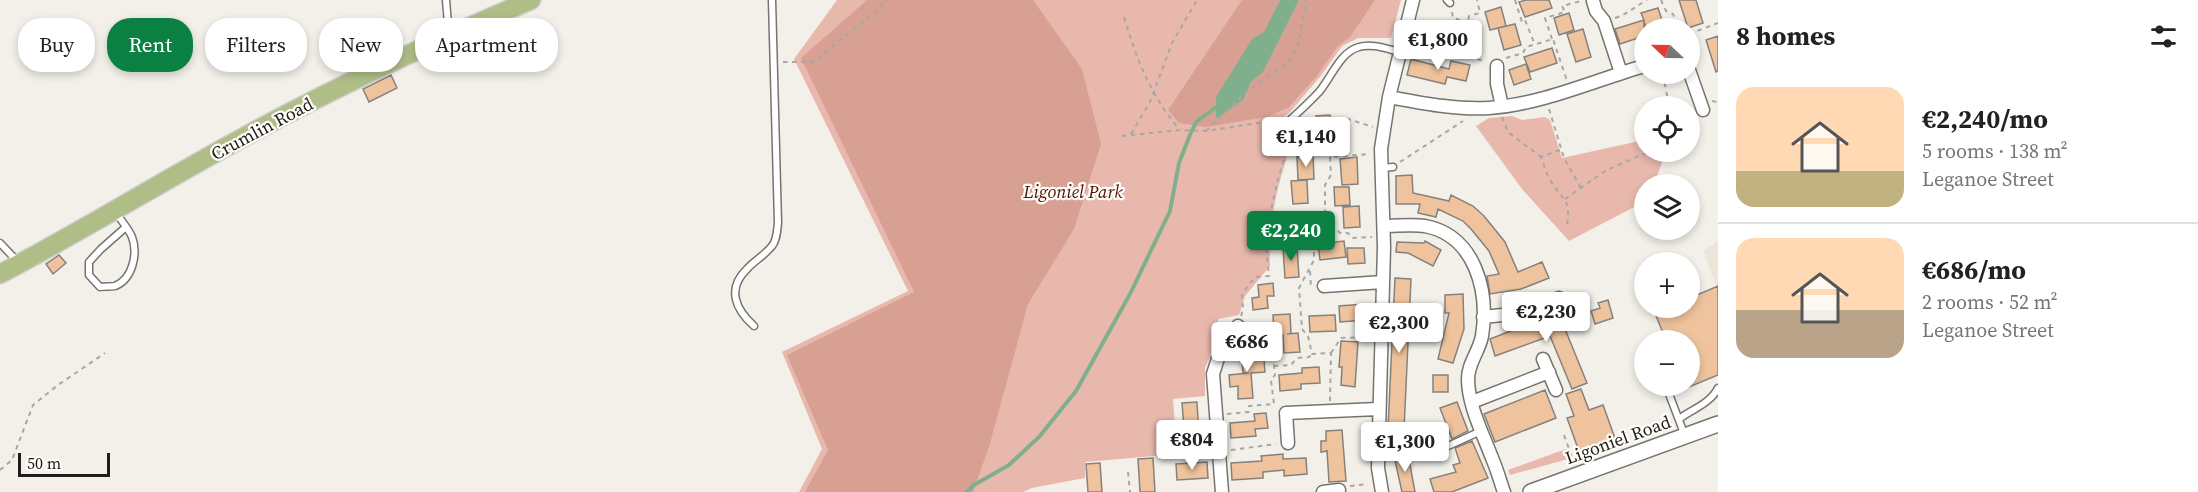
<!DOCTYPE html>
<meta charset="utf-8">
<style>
:root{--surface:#fff;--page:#f6f6f6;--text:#222;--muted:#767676;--line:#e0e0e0;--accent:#0b8043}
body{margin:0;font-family:"Source Serif 4",serif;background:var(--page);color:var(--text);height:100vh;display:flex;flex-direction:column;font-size:22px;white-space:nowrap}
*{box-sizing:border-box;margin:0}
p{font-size:20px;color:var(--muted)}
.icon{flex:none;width:33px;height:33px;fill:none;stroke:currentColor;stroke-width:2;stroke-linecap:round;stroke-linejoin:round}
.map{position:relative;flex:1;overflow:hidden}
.sheet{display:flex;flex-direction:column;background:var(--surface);width:480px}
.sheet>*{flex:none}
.guide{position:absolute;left:18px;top:18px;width:570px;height:54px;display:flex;gap:12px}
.needle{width:39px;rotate:292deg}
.buttons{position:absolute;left:1634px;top:18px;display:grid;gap:12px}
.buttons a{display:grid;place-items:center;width:66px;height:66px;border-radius:50%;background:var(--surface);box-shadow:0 3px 9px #0003;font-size:30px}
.scale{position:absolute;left:18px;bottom:15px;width:92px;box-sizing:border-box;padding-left:6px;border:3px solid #1e1d1b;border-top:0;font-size:16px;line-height:21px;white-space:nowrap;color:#1e1d1b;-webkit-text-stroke:4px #fffef9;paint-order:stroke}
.price{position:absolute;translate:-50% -51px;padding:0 14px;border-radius:6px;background:#fff;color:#222;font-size:20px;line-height:39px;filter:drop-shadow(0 2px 3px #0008)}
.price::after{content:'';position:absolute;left:50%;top:36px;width:18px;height:14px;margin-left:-9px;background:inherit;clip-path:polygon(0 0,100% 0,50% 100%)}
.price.current{background:var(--accent);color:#fff}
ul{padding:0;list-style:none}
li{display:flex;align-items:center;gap:18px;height:150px;padding:0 18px}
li+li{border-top:2px solid var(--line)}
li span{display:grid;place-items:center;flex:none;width:168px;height:120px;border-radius:18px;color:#555}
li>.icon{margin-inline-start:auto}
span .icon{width:72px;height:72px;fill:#fffc;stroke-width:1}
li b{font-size:26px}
h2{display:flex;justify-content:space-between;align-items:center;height:72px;padding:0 18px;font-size:26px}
.chip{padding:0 21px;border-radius:24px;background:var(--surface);box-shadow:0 3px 9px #0003;font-size:21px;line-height:54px}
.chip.current{background:var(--accent);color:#fff}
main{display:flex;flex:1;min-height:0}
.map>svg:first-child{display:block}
.built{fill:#ebe6d8}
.green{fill:#e8b8ad}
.forest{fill:#d8a093}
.water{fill:#80af8e}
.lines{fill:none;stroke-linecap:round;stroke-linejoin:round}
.stream{stroke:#80af8e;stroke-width:4}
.building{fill:#eec39d;stroke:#87817d;stroke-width:1.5}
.service-casing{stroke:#76746e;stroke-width:9}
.minor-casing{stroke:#76746e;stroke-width:15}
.tertiary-casing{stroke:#76746e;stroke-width:18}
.primary-casing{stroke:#cecdcd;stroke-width:21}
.path{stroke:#a9a7a2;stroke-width:2;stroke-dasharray:4.5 4.5;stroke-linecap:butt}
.service{stroke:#fff;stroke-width:6}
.minor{stroke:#fff;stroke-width:12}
.tertiary{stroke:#fff;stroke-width:15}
.primary{stroke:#afbe86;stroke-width:18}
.labels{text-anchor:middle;stroke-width:4.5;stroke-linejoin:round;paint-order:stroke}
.street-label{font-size:18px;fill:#1e1d1b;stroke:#fffef9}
.park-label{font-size:18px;font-style:italic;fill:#541105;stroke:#fffef9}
</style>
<main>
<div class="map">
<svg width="1718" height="492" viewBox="0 0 1718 492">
<rect width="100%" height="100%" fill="#f2f0e9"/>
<path class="built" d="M1718 241V290L1703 251Z"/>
<path class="green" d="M837 0H1401L1391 38H1358L1342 46 1320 77 1289 113 1266 130 1287 158C1275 193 1268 229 1270 266L1245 296 1239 315 1218 319V338L1205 368V396L1173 399 1177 454 1085 462V478L1032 488 1023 492H799L822 449 782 352 908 291 794 59Z
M1512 116 1522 120 1545 117 1550 120 1562 158 1644 140V152H1666L1657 176 1651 184H1644V196L1638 205 1569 241 1522 189 1476 126 1489 118Z
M1566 449 1568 459 1510 475 1508 470Z"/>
<path class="forest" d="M867 0H1033L1082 69 1101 144 1074 229 1028 304 989 447 973 492H805L828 450 787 355 914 292 801 58Z
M1242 0H1280L1264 33 1252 40 1217 97 1216 118 1243 100 1251 82 1263 72 1299 0H1375L1350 37 1337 47 1317 76 1288 108 1266 117 1206 127 1179 123 1168 110Z"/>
<path class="water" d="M1280 0H1299L1263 72 1251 82 1243 100 1216 119V97L1252 39 1264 32Z"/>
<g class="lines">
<path class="stream" d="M967 492 974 485 1009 465 1039 437 1076 391 1130 294 1170 211 1179 163 1190 135 1196 122 1218 106"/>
</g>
<path class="building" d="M1526 0H1549L1552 8 1525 17 1519 2Z
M1679 0H1696L1703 23 1688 28Z
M1501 7 1506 26 1490 30 1485 12Z
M1658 8 1663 23 1646 28 1644 21V36L1620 44 1615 29 1644 20 1641 13Z
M1569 13 1574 30 1559 35 1554 18Z
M1420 21 1452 30 1448 43 1417 34Z
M1515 24 1521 45 1504 50 1498 28Z
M1583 29 1591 57 1576 62 1567 34Z
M1718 36V71L1716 72 1706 40Z
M1552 48 1557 63 1530 72 1524 57Z
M1411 59 1449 69 1451 61 1470 65 1466 81 1447 77 1445 84 1407 75Z
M1526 64 1531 79 1514 85 1509 70Z
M391 75 397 88 369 102 363 89Z
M1330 115 1333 146 1318 147 1316 116Z
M1313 156 1314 179 1298 180 1297 157Z
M1357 157 1358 184 1342 185 1340 159Z
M1412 175 1413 193 1449 201 1451 195 1473 206 1484 216 1505 242 1518 272 1542 262 1549 278 1521 289 1490 294 1487 276 1499 274 1489 251 1471 229 1463 221 1438 209 1436 217 1418 213 1420 204H1396V176Z
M1307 180 1308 203 1293 204 1291 181Z
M1334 187H1349L1350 205 1335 206Z
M1359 206 1360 227 1344 228 1343 207Z
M1301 213 1302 245H1288L1287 214Z
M1344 241 1346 257 1320 260 1318 244Z
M1425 241 1441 250 1433 266 1408 253 1396 252 1397 242 1424 243Z
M1297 246 1299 277 1285 278 1283 247Z
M1347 248H1364L1365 263 1348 264Z
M59 255 66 263 53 274 46 264Z
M1689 277 1697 295 1718 286V375L1689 387V340H1666L1654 311 1663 308H1689Z
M1395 278 1411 279 1404 429H1388Z
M1273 283 1274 296H1267L1268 308 1253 310 1252 298 1259 297 1258 285Z
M1463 294 1464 329 1453 363 1438 359 1449 313H1445V295Z
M1608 300 1613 318 1595 324 1591 311 1600 308 1598 303Z
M1365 304 1366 320 1340 322 1339 306Z
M1568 309 1575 326 1565 329 1587 383 1572 389 1550 336 1495 356 1490 339Z
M1290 314 1291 334H1287L1298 333 1300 352 1284 353 1283 335H1274L1273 315Z
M1335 315 1336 331 1310 332 1309 316Z
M1341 341 1358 342 1355 387 1341 385 1342 367H1339Z
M1256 348 1257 360H1264L1265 372 1251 373 1253 398 1238 399V386L1230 387 1229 375 1249 373H1243L1241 349Z
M1319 367 1320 383 1301 384V389L1280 391 1279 375 1302 373V368Z
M1433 375H1448V392H1433Z
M1581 389 1589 410 1603 405 1616 441 1580 454 1567 418 1574 416 1566 394Z
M1545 390 1556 418 1495 442 1484 414Z
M1197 402 1199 439 1185 440 1182 403Z
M1457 402 1468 431 1452 439 1440 408Z
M1266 413 1268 428 1255 429 1256 436 1231 438 1230 423 1255 421 1254 414Z
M1342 430 1346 481 1329 482 1327 451 1321 452V441H1326V431Z
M1472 441 1488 478 1452 492H1434L1430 479 1456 472 1453 465 1460 463 1455 448Z
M1283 454V459L1306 458 1307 474 1284 476V470L1274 471 1263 472V478L1232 480 1231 463 1262 461 1261 456Z
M1408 454 1410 465 1415 492H1402L1394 456Z
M1153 458 1155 492H1140L1138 459Z
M1207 462 1208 478 1177 480 1176 464Z
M1100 463 1102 492H1088L1086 464Z"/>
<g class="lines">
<defs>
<path id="service" d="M446 0 448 24 453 33
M1447 0 1450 3
M1278 131C1292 118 1306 106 1319 92 1331 78 1340 52 1359 47 1372 43 1387 49 1400 52
M1382 168 1393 167
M116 213C121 220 128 228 132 237 138 253 133 279 115 286 111 287 104 286 100 287L89 275V262L101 249 126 227
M0 243 18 262
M754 326C736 310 726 289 747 269 754 261 765 255 772 246 777 240 777 231 778 223L772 0
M1666 386 1685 436
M1679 419C1691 410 1711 403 1718 388
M1435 452 1481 431"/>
<path id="minor" d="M1593 1 1596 11 1604 21 1621 73
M1497 66V84L1502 106
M1689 70 1703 110
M1389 97C1422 103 1456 110 1489 108 1543 104 1593 81 1644 66
M1384 226C1397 226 1412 224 1425 226 1476 236 1489 292 1482 336 1479 352 1468 363 1468 379 1468 405 1483 434 1492 458 1497 469 1500 481 1504 492
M1324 286 1383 282
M1483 317 1512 314 1559 298
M1543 359 1556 390
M1472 402 1549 372
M1288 443 1286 413 1378 409
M1222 492 1213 374 1220 352 1238 326
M1323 492 1339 490
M1382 492 1378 468 1384 247 1381 149 1389 97 1413 0"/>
<path id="tertiary" d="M1531 492 1718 424"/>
<path id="primary" d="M0 274C80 232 156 185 235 142 330 89 430 43 531 0"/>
</defs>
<use href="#service" class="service-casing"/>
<use href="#minor" class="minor-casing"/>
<use href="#tertiary" class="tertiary-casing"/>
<use href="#primary" class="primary-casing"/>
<path class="path" d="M1515 0 1522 22 1525 20 1535 45
M1661 0 1666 11 1673 14 1678 28
M1452 12 1453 18 1468 22
M1124 17C1137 60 1150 95 1180 130
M1615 18C1628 14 1636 6 1647 0
M1689 34 1718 23
M1552 39 1545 18 1565 12 1562 6 1581 1
M1463 46 1469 16 1480 13 1477 0
M1414 47 1445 55 1463 46 1474 58 1486 62
M1506 58 1523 53 1526 47 1553 39 1567 81
M783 62H813L856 28 887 0
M1663 74 1669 106
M1712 101 1717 102 1718 106
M1549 109 1564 158 1581 188
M1502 117 1508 132 1541 157
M1206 131 1247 91 1280 69 1291 58 1298 46 1306 0
M1131 134 1150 102 1172 43 1197 0
M1122 136 1180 130 1206 131 1277 120
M1299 142 1305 146 1328 152 1330 157
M1560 150 1541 157C1544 164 1546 173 1550 180 1563 201 1571 198 1567 225
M1647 152 1660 158
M1345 156 1344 132 1348 119 1373 127
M1400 162 1463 121
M1565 199 1605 171 1648 152
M1325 218 1340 233H1348L1352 238 1372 237
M1310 271 1311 287H1313
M1241 316 1243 309 1242 294 1255 277 1269 276C1268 265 1266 254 1267 243 1268 219 1277 179 1285 156 1291 139 1305 150 1301 121
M1331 353 1341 338 1371 337
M1274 366 1291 365 1297 358 1309 357 1312 354
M1330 401 1331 353 1312 354 1308 336 1302 329 1299 288 1314 260V242L1325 218V185L1331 175 1330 157 1370 154
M1227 414 1249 412V406L1274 404 1271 380 1275 375 1273 356 1266 342H1260V336L1246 337
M1564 435 1573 460
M1231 450 1276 444
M0 470 12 460 33 405 58 385 105 353
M1128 472 1130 492
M1350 486 1368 484"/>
<use href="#service" class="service"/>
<use href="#minor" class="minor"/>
<use href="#tertiary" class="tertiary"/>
<use href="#primary" class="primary"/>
</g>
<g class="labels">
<g class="street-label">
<text transform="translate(262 129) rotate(-28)" y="6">Crumlin Road</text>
<text transform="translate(1618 440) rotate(-20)" y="6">Ligoniel Road</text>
</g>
<g class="park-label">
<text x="1073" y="198">Ligoniel Park</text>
</g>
</g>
</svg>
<div class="buttons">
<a><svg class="needle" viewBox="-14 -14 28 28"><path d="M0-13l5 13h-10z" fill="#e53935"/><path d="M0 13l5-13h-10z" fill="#767676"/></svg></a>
<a><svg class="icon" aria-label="locate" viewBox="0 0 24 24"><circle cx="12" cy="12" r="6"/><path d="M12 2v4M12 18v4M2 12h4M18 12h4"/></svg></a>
<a><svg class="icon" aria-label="layers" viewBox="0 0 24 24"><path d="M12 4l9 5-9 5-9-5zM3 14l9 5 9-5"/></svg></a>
<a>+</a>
<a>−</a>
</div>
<div class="scale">50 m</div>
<b class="price" style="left:1438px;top:71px">€1,800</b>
<b class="price" style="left:1306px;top:168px">€1,140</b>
<b class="price current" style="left:1291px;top:262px">€2,240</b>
<b class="price" style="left:1546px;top:343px">€2,230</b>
<b class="price" style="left:1399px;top:354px">€2,300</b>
<b class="price" style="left:1247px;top:373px">€686</b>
<b class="price" style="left:1192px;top:471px">€804</b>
<b class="price" style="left:1405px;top:473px">€1,300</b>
<div class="guide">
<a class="chip">Buy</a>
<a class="chip current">Rent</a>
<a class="chip">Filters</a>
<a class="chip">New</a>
<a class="chip">Apartment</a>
</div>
</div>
<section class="sheet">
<h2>8 homes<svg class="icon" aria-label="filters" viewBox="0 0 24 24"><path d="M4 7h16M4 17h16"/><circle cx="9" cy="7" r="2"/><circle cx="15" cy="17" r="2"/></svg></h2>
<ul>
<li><span style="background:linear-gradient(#ffd9b3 70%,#c2b280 0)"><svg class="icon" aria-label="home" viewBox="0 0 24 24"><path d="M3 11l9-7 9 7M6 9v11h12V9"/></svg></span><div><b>€2,240/mo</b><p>5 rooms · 138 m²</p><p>Leganoe Street</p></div></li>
<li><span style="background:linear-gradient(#ffd9b3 60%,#b9a48a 0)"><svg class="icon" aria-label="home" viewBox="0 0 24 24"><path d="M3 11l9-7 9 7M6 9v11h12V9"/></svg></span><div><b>€686/mo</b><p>2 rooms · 52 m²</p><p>Leganoe Street</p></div></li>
</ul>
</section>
</main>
